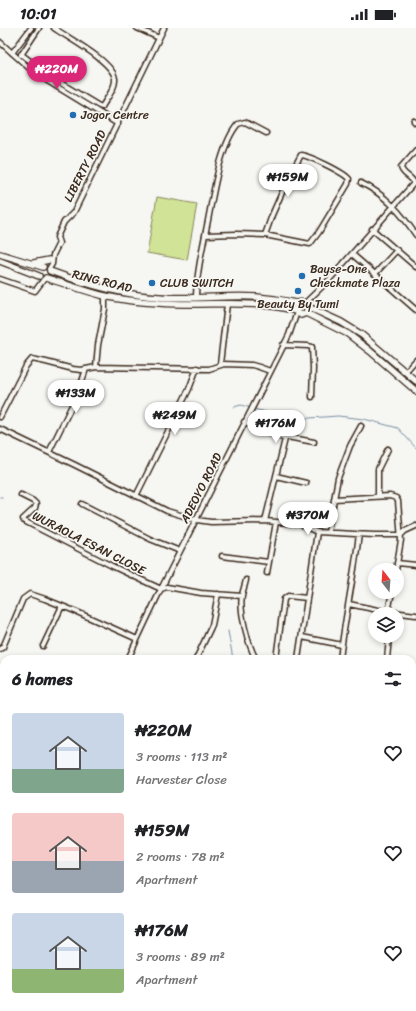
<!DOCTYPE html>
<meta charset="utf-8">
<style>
:root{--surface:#fff;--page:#f2f2f2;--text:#202124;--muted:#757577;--accent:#db2777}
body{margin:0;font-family:Sriracha,sans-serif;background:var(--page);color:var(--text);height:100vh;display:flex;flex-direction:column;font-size:15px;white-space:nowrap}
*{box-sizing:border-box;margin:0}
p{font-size:13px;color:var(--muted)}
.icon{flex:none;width:22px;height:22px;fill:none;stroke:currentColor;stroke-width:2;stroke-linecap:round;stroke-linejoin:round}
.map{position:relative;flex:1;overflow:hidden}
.side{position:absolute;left:0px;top:627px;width:416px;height:356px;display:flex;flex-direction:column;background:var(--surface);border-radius:12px 12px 0 0;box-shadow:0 2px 6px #0003}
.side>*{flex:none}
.needle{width:26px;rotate:343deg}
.tools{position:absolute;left:368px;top:535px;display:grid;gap:8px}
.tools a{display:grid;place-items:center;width:36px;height:36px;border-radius:50%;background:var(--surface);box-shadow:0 2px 6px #0003;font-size:20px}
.price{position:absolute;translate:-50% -34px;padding:0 9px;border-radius:14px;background:#fff;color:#222;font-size:13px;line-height:26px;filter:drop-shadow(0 1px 2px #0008)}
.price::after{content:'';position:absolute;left:50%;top:24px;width:12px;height:9px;margin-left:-6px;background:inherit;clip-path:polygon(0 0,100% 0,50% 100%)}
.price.active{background:var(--accent);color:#fff}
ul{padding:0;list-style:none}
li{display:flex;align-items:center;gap:12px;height:100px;padding:0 12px}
li span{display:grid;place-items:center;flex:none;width:112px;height:80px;border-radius:4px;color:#555}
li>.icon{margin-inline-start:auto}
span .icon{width:48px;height:48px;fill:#fffc;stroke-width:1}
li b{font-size:17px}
h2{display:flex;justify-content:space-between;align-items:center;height:48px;padding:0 12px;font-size:17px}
.status{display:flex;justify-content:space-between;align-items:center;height:28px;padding:0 20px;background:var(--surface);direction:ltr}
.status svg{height:11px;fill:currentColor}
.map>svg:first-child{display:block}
.built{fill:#f4e2dc}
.green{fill:#d1e397;stroke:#86865a}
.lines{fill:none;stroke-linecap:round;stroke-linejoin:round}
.stream{stroke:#778fa3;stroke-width:1}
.minor-casing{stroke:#3b2a1e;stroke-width:7}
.major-casing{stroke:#3b2a1e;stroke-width:8}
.minor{stroke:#f6f6f2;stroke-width:4}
.major{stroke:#f6f6f2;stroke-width:5.5}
.poi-dot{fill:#1f6fb2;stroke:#f6f6f2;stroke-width:1.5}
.labels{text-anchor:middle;stroke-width:3.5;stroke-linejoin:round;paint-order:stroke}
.poi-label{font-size:12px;fill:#3b2a1e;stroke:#f6f6f2;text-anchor:start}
.street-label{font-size:12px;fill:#3b2a1e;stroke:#f6f6f2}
</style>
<div class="status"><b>10:01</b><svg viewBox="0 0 49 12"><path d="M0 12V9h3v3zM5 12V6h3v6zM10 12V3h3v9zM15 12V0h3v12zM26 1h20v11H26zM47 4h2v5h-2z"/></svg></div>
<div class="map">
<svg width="416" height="983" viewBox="0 0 416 983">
<rect width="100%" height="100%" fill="#f6f6f2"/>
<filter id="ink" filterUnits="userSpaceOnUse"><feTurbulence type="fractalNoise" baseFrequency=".025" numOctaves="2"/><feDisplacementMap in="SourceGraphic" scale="8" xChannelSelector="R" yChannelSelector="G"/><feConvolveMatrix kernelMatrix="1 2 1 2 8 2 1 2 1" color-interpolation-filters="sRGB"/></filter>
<g filter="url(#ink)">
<path class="built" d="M0 947 4 949V979H6L4 983H0Z"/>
<path class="green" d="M157 169 197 176 187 232 147 225Z"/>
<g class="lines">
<path class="stream" d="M234 379 241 377 251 380
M254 381 295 391 338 388 364 391 398 400 416 420
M0 469H2
M228 603 233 631
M412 814H416"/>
<defs>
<path id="minor" d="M137 0 159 10
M0 14 29 40 41 49 118 96
M12 25 31 0
M21 26 54 51 99 78 102 79C106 71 116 60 115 51 114 34 68 10 54 0
M21 27 39 0
M414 93 416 95
M361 155C385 166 401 185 416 207
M372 201 416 239
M205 207 236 206 265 207 310 216 319 204 348 156 349 151C343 144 310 128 301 127L288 151 272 187 265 207
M352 226 416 282
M49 241 52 236 53 227 59 215 57 209 64 194 74 184 164 0
M375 246 397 222
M0 251 35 263 44 251
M196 270C196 249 201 228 205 207 212 177 218 119 238 96L245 94 266 105
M305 275 329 252 414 155C412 148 402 147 401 139L416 122
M283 317 308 318 312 319 313 340 312 369
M220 336 227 276
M96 339 98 317 105 281V268
M406 343 416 332
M0 389 26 338 32 331 46 334 73 341 81 342 96 339 209 341 224 336 252 337 259 339 270 343
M244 394 285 411 287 409 314 414
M0 401 75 437 167 483 197 492 211 494 265 493 300 496 317 504 374 507H401L405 503 416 498
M49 424 79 363 86 341
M276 448 306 455
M21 467 33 473 36 476 35 480 23 491 24 493 112 538 161 561 167 559 201 565 242 568
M136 468 189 361 197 340
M378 468V441L388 421
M334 471 390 468 396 470 398 473 401 512 396 542
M82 476 150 511 180 523
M265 493 285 411
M328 504 338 450 350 418 361 398
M222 528 269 534
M397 535 416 537
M267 545 276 494
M246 552C245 557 243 562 242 567 239 583 248 617 256 631
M349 576 378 582 416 587
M388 584 392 564
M302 609 342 617
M43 618 62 578
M0 621 3 619 23 571 30 566 45 571 77 584 137 611
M128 631 161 561 289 307 297 284
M196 631 212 597 218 566
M276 631 284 571 288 568 307 570
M298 631 317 504
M340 631C345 589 354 548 359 506
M387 631 389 610
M0 667 4 669
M412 696H416
M412 733 416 732
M412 788H416
M0 838 4 841
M0 876 4 869
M412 881 416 879
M412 930 416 927
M0 936 4 939
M412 950 416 956
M56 979 62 983
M211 979 222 983
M96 983 99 979
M172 983 175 979
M281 983 288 979
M378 983 379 979"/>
<path id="major" d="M0 226 43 239
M0 233 39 248
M34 235 49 232
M50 243C85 256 121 267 159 269 192 272 224 267 257 269 270 270 283 272 296 275 299 275 301 274 305 275L308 279 306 285 301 287 297 284 296 279 299 275
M46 250C66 256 85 263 105 268 122 272 141 274 159 275 205 279 251 270 296 283
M308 279 341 294 362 307 416 353
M306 285 348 306 370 323 416 363"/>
</defs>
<use href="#minor" class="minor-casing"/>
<use href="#major" class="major-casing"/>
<use href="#minor" class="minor"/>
<use href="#major" class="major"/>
</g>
</g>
<g class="poi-dot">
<circle cx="73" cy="87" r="4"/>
<circle cx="302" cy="248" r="4"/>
<circle cx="152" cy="255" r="4"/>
<circle cx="298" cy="263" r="4"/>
</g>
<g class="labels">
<g class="poi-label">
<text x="81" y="91">Jogor Centre</text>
<text x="310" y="245">Bayse-One<tspan x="310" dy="14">Checkmate Plaza</tspan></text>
<text x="160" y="259">CLUB SWITCH</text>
<text x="298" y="280" text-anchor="middle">Beauty By Tumi</text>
</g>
<g class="street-label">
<text transform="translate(85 138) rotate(-63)" y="4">LIBERTY ROAD</text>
<text transform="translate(102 253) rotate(14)" y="4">RING ROAD</text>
<text transform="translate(201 460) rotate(-63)" y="4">ADEOYO ROAD</text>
<text transform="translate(89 515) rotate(27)" y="4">WURAOLA ESAN CLOSE</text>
</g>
</g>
</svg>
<div class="tools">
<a><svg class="needle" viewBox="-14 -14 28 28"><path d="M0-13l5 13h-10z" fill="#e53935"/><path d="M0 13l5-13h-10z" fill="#757577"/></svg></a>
<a><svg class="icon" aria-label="layers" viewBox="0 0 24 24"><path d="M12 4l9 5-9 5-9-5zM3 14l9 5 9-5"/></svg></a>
</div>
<b class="price active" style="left:57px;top:62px">₦220M</b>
<b class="price" style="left:288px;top:170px">₦159M</b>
<b class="price" style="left:76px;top:386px">₦133M</b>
<b class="price" style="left:175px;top:408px">₦249M</b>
<b class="price" style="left:276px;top:416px">₦176M</b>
<b class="price" style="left:308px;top:508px">₦370M</b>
<section class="side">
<h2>6 homes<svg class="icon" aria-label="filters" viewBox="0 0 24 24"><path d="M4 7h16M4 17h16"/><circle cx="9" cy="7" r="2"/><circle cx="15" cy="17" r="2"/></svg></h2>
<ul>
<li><span style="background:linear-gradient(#c9d6e8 70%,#7fa58c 0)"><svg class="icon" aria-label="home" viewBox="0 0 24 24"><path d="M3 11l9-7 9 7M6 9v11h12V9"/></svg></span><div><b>₦220M</b><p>3 rooms · 113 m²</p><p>Harvester Close</p></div><svg class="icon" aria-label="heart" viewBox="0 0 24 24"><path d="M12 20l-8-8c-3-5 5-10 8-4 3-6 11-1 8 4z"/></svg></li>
<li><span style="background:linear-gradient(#f6c9c9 60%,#9aa5b1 0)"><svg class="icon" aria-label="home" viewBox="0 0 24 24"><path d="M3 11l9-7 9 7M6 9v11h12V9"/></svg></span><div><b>₦159M</b><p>2 rooms · 78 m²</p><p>Apartment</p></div><svg class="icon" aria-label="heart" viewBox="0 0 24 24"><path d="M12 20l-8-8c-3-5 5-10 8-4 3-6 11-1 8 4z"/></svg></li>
<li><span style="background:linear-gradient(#c9d6e8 70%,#8fb573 0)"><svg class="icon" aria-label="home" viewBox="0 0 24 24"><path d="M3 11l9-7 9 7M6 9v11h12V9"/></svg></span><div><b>₦176M</b><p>3 rooms · 89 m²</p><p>Apartment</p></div><svg class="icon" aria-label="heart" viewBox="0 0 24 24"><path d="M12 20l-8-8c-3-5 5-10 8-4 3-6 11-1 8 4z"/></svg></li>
</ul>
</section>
</div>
